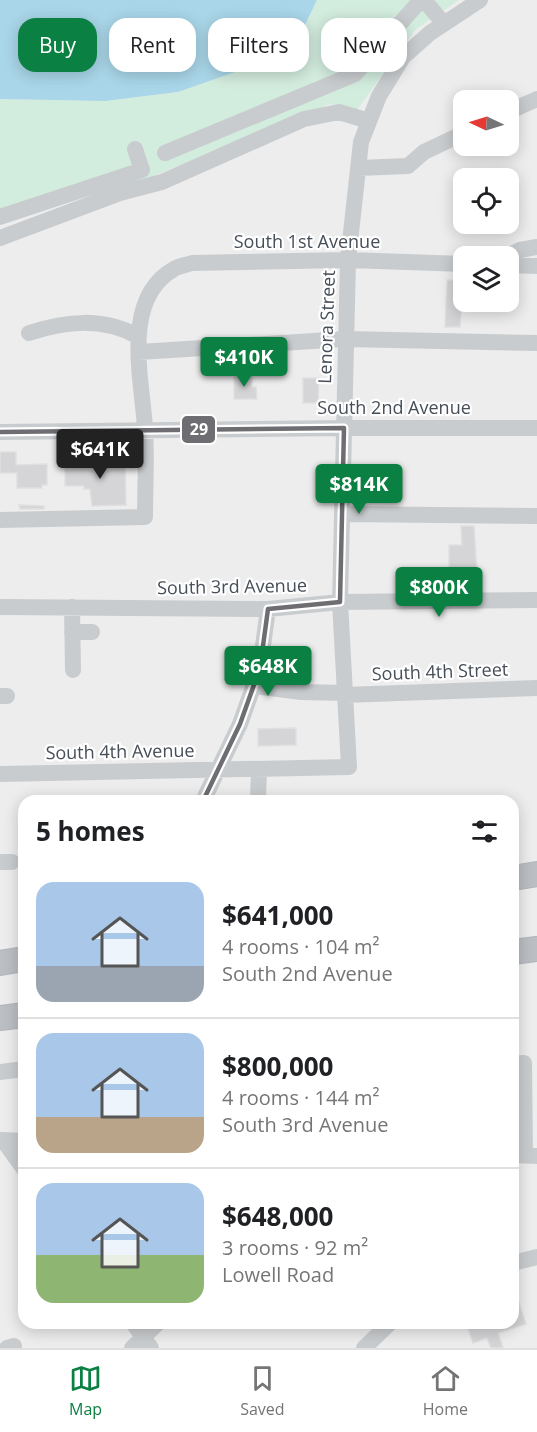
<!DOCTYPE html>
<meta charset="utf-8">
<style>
:root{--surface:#fff;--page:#f2f2f2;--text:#202124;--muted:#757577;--line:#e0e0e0;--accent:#0b8043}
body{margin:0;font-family:"Open Sans",sans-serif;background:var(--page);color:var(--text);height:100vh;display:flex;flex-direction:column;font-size:22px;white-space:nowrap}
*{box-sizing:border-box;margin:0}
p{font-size:20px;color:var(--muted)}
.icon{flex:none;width:33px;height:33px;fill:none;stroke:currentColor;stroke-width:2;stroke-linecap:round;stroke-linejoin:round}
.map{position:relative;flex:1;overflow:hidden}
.sheet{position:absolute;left:18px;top:795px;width:501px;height:534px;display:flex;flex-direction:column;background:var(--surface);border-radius:18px;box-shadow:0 3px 15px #0003}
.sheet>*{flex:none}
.guide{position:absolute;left:18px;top:18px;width:501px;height:54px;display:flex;gap:12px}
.needle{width:39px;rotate:274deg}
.fabs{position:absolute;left:453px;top:90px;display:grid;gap:12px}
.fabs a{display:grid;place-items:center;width:66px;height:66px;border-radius:12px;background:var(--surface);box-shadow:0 3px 15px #0003;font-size:30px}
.price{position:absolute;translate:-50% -51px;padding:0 14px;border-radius:6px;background:var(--accent);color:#fff;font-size:20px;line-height:39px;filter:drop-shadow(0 2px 3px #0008)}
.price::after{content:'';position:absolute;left:50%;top:36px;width:18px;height:14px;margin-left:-9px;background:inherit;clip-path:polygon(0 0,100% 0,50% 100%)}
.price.on{background:#222;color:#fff}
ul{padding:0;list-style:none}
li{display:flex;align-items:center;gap:18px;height:150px;padding:0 18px}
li+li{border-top:2px solid var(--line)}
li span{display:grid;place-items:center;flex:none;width:168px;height:120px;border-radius:18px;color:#555}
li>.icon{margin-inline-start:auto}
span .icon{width:72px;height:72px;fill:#fffc;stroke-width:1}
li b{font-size:26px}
h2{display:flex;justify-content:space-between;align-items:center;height:72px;padding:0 18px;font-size:26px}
.chip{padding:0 21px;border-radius:18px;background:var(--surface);box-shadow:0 3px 15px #0003;font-size:21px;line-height:54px}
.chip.on{background:var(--accent);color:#fff}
.tabs{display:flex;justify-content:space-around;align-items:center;height:84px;border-top:2px solid var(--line);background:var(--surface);font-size:16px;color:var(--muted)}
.tabs a{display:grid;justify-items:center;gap:3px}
.tabs .on{color:var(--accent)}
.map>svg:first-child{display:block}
.green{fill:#d2ecde}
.water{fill:#a9d6e8}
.building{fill:#d5d5d7;stroke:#dfdfe0;stroke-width:1.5}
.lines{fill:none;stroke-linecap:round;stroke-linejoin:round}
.highway-casing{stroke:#b3b6bc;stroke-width:26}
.minor{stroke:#c9ccce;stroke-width:16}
.highway{stroke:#bbbec3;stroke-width:24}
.bus-1-casing{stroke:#fff;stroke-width:9}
.bus-1{stroke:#6e6d72;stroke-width:4.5}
.labels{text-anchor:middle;stroke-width:4.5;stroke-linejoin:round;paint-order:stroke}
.street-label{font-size:18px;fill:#464e58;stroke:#fff}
.line-badge{stroke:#fff;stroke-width:2}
.badge-label{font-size:16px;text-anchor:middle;font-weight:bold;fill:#fff}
</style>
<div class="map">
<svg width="537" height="1348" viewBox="0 0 537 1348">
<rect width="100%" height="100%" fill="#eeeded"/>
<path class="green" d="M317 0H459L415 30 357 110 330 104 151 177 0 223V99L105 101 178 92 300 35Z"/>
<path class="water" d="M0 0H317L300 35 274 58 178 92 105 101 0 99Z"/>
<path class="building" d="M447 280H464L460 327H445Z
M234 376H252V387H256L257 399H234Z
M303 378H319L318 403H303Z
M0 452H16V465L47 464V485H42V488H17V473H0Z
M96 453V459H125L126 505 92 506 90 489H84V486H65V468L83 467 82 454Z
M19 505 44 506V509H20Z
M461 526H474L477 573H449V545H462Z
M296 728V745L258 746V729Z
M513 1291H515L526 1324 498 1333 503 1348H491L487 1338 473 1343 467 1326 474 1323H513Z"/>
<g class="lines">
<defs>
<path id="highway" d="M513 878 537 874
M513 952 537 949
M0 963 24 959
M0 1018 24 1015"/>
</defs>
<use href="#highway" class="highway-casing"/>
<path class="minor" d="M508 112 537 99
M165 153 355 74 421 0 430 7 444 24
M358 168 408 166 424 152 464 133
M0 217 142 170 135 149
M0 238 120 193 162 182 304 119 339 112 369 121
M508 256 520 250 537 247
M508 265 537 266
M29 333C66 321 102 317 137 336
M139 352 345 339 537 343
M0 432 344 428H537
M342 514 537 516
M0 520 145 517C145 487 147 458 145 428 142 379 121 299 174 269 179 266 186 265 192 263L348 260 464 264
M0 607 268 609 340 602 537 600
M72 607 73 670
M72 632H92
M254 686 301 692 345 693
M345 695 537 688
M0 696H7
M0 774 349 767 340 602 348 260 361 142 379 96 403 57 430 33 480 0
M203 801 240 724 260 668 268 609
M258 801 259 769
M0 862H12
M513 1064 524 1063 525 1155
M0 1072 24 1069
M0 1140 24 1141
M3 1140 24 1169
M513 1155 537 1156
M513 1263 537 1257
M133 1323 151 1348
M7 1348 14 1346
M132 1348 158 1323
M364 1348 390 1323"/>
<use href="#highway" class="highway"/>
<defs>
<path id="bus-1" d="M0 432 344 428 340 602 268 609 260 668 240 724 203 801"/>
</defs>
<use href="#bus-1" class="bus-1-casing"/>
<use href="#bus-1" class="bus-1"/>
</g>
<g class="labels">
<g class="street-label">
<text x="307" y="248">South 1st Avenue</text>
<text transform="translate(327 327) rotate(-88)" y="6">Lenora Street</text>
<text x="394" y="414">South 2nd Avenue</text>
<text transform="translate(232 587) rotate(-1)" y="6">South 3rd Avenue</text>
<text transform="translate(440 672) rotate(-2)" y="6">South 4th Street</text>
<text transform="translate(120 752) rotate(-1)" y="6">South 4th Avenue</text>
</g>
</g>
<rect class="line-badge" x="181" y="415" width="35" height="29" rx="6" fill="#6e6d72"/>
<g class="badge-label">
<text x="199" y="435">29</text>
</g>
</svg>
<div class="fabs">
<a><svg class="needle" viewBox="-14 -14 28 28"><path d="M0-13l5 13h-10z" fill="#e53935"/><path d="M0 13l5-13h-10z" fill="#757577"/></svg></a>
<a><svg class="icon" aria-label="locate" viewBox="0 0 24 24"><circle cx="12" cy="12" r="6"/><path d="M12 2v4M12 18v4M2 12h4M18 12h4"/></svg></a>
<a><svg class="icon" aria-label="layers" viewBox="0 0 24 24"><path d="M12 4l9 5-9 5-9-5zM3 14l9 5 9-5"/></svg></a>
</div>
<b class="price" style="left:244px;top:388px">$410K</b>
<b class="price on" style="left:100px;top:480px">$641K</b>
<b class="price" style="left:359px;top:515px">$814K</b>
<b class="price" style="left:439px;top:618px">$800K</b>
<b class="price" style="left:268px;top:697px">$648K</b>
<div class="guide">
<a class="chip on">Buy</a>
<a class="chip">Rent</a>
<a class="chip">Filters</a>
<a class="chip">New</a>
</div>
<section class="sheet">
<h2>5 homes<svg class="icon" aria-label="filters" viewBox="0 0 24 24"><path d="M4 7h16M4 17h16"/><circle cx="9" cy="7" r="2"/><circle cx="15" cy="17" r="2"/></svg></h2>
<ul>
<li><span style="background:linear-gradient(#a9c7e8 70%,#9aa5b1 0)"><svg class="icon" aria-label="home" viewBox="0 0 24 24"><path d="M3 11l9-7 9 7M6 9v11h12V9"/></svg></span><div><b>$641,000</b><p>4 rooms · 104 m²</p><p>South 2nd Avenue</p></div></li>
<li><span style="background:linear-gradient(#a9c7e8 70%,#b9a48a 0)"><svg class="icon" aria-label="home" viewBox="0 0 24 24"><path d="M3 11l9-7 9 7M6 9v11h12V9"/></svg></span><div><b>$800,000</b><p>4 rooms · 144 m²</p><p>South 3rd Avenue</p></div></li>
<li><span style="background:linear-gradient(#a9c7e8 60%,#8fb573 0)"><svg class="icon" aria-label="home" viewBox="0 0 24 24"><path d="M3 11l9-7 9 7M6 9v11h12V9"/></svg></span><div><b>$648,000</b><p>3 rooms · 92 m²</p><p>Lowell Road</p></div></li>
</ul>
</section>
</div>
<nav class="tabs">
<a class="on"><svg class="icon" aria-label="map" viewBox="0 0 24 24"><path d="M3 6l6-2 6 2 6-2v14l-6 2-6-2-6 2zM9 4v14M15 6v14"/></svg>Map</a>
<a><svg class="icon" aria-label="saved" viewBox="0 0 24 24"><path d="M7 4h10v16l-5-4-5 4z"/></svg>Saved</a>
<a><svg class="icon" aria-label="home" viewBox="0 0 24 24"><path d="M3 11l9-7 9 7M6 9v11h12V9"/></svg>Home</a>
</nav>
